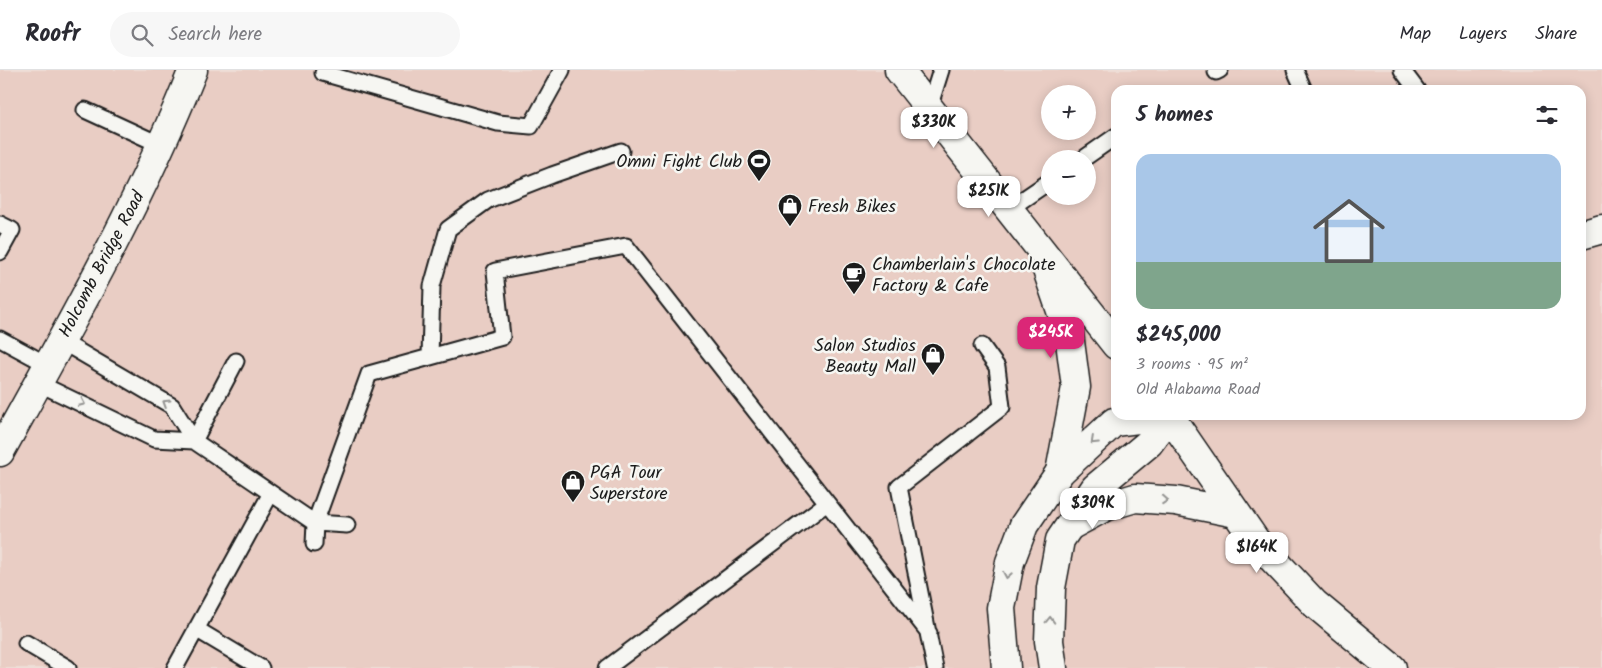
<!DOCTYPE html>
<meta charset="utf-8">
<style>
:root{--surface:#fff;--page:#f7f7f7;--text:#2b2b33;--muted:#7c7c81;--line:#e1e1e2;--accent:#db2777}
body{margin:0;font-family:Kalam,sans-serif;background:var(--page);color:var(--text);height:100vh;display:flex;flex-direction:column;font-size:19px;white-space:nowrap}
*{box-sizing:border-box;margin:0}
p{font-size:16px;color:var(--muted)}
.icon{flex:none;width:28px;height:28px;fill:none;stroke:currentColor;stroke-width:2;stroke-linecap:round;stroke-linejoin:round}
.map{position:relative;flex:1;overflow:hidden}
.details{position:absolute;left:1111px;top:15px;width:475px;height:335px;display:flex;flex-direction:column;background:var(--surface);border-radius:15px;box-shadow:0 2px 12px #0003}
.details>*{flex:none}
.tools{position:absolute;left:1041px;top:15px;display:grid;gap:10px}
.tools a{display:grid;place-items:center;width:55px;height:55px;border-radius:50%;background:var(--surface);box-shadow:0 2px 12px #0003;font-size:25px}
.price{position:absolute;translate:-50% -42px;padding:0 11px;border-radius:10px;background:#fff;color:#222;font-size:16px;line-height:32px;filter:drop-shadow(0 1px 2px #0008)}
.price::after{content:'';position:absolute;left:50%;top:30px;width:15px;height:11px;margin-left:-8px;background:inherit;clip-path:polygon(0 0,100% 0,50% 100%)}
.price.active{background:var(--accent);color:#fff}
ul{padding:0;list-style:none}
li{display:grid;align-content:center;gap:10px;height:265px;padding:0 25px}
li span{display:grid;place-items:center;height:155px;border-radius:15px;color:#555}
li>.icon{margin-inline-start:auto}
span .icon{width:90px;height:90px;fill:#fffc;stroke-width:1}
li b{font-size:21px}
h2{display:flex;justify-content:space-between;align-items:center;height:60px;padding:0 25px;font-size:21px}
header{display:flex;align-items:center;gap:30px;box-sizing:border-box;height:70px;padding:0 25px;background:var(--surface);border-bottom:1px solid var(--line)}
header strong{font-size:24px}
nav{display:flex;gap:28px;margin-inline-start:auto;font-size:18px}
.search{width:350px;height:45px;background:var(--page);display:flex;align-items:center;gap:12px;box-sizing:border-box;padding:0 18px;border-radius:28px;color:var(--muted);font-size:19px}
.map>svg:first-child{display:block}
.built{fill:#e9cdc4;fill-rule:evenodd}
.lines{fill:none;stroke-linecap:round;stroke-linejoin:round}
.service-casing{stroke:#1c1c1c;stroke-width:19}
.minor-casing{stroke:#1c1c1c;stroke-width:31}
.secondary-casing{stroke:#1c1c1c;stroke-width:31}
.primary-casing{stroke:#1c1c1c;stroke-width:31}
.service{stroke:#f6f6f2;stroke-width:15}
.minor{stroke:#f6f6f2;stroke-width:28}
.secondary{stroke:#f6f6f2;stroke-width:28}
.primary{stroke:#f6f6f2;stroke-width:28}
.oneway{stroke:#949492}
.labels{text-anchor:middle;stroke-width:5;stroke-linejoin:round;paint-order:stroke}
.poi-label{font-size:18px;fill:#1c1c1c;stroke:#f6f6f2;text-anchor:start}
.street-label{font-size:18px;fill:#1c1c1c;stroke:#f6f6f2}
</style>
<header>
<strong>Roofr</strong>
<div class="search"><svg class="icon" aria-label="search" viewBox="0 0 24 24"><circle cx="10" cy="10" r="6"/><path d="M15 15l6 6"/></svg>Search here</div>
<nav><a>Map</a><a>Layers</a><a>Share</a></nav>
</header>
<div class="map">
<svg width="1602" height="598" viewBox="0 0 1602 598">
<rect width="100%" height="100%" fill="#eeded7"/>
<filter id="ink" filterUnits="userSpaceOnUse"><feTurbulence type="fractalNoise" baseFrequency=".02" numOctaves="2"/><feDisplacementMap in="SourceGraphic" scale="10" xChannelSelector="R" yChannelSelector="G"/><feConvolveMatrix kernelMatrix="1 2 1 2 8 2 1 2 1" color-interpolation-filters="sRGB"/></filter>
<g filter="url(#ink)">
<path class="built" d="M0 0H1602V598H0ZM1116 20H1581V345H1116ZM1050 24H1088V61H1050ZM1050 89H1088V126H1050Z"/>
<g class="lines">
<defs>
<path id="service" d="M1295 0 1304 20
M1402 0 1417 20
M1216 2 1220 0
M323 3 498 53 531 56 562 0
M929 38 941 0
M85 40 161 75
M1083 89 1116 66
M1009 139 1050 111
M0 154 12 160 0 182
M0 269 48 295
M61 271 172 336 194 371 315 453 347 455
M430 287 432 216 448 159 488 130 552 105 621 81
M38 313 154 369 194 371
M194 371 236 291
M314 474 315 453 369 304 502 267 495 201 626 176 929 563
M196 559 261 598
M26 573 68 598
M175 598 271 423
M607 598 827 433
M935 598 899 417 1002 337 997 297 982 276"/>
<path id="minor" d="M1581 165 1602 159
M1006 598 1001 538 1010 492 1024 455 1060 402 1114 352 1170 345
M1053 598 1049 571 1051 518 1060 470 1095 418 1149 373 1170 345"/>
<path id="secondary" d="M899 0 1116 275
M1046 197 1069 264 1076 317 1060 402
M1169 345 1255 470 1315 534 1392 598
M1070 456 1105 437 1135 428 1176 431 1236 443"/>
<path id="primary" d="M0 382C69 257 140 133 193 0"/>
</defs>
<use href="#service" class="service-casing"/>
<use href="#minor" class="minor-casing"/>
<use href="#secondary" class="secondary-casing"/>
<use href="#primary" class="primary-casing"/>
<use href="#service" class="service"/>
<use href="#minor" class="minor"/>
<use href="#secondary" class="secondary"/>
<use href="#primary" class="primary"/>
</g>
<defs><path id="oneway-chevron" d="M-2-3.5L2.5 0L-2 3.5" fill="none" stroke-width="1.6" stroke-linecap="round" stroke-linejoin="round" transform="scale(1.25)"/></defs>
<g class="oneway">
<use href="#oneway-chevron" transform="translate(82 333) rotate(25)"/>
<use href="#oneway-chevron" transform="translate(166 333) rotate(-148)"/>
<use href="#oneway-chevron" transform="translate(1094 371) rotate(137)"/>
<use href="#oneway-chevron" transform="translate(1165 430) rotate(4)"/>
<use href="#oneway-chevron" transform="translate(1007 505) rotate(100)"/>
<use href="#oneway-chevron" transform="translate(1050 550) rotate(-88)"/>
</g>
</g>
<defs>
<symbol id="stadium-pin" viewBox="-11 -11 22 30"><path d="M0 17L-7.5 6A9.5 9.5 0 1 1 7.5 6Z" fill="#1c1c1c" stroke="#f6f6f2"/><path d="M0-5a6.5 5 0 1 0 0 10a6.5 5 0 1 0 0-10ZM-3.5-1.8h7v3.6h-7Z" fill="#fff"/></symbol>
<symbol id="shop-pin" viewBox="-11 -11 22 30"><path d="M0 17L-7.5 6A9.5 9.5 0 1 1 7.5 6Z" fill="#1c1c1c" stroke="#f6f6f2"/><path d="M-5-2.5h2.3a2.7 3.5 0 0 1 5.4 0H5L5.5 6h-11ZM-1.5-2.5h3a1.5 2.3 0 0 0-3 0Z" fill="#fff"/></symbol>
<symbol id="cafe-pin" viewBox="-11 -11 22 30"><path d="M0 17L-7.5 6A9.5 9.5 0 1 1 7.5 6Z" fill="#1c1c1c" stroke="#f6f6f2"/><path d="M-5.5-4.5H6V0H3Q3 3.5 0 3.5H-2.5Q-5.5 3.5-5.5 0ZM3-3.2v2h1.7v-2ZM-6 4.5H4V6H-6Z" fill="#fff"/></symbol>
</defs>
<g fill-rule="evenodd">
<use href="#stadium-pin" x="745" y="77" width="28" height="38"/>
<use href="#shop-pin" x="776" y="122" width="28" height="38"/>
<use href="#cafe-pin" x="840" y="190" width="28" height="38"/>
<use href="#shop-pin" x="919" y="271" width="28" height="38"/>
<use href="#shop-pin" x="559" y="398" width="28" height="38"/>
</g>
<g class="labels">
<g class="poi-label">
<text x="742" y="97" text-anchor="end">Omni Fight Club</text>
<text x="808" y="142">Fresh Bikes</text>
<text x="872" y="200">Chamberlain's Chocolate<tspan x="872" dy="21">Factory &amp; Cafe</tspan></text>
<text x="916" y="281" text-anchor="end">Salon Studios<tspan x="916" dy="21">Beauty Mall</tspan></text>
<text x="590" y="408">PGA Tour<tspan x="590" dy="21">Superstore</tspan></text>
</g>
<g class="street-label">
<text transform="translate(101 194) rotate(-62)" y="6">Holcomb Bridge Road</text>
</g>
</g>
</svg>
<div class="tools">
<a>+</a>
<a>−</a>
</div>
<b class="price" style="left:934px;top:79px">$330K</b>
<b class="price" style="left:989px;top:148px">$251K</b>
<b class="price active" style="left:1051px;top:289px">$245K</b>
<b class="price" style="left:1093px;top:460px">$309K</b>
<b class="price" style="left:1257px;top:504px">$164K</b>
<section class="details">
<h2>5 homes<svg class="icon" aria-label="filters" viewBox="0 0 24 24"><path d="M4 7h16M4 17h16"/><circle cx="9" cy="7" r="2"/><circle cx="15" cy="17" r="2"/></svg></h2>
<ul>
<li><span style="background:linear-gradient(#a9c7e8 70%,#7fa58c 0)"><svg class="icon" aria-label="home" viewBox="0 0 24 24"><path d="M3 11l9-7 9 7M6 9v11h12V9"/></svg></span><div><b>$245,000</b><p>3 rooms · 95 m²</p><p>Old Alabama Road</p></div></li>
</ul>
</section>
</div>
